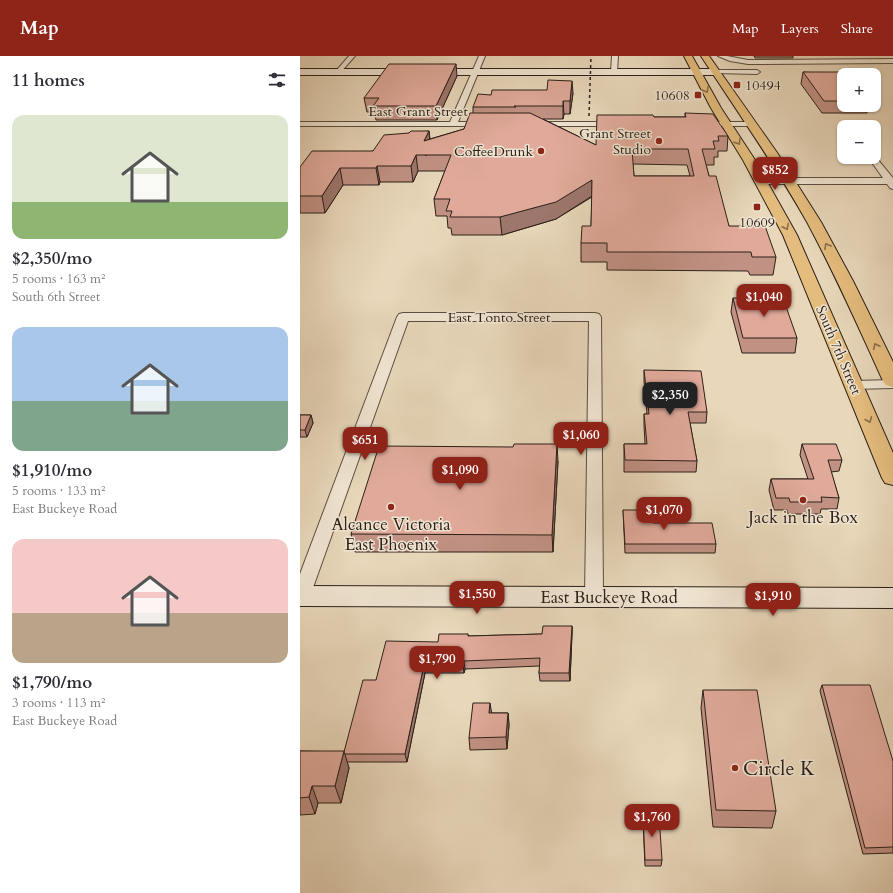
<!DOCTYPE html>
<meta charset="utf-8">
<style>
:root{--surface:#fff;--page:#f7f7f7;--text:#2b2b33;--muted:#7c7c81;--accent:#8f2418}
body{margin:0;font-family:Cardo,serif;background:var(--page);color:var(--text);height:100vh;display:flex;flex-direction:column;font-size:15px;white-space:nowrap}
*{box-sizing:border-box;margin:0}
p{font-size:13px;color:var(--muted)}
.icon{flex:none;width:22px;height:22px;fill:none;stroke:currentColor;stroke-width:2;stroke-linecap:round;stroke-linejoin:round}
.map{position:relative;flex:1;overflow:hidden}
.sheet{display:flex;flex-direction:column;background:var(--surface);width:300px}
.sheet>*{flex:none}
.tools{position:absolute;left:537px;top:12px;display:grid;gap:8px}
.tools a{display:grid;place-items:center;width:44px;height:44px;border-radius:8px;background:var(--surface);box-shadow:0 1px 3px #0004;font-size:20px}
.price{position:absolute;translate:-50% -34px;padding:0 9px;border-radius:8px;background:var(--accent);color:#fff;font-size:13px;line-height:26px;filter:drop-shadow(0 1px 2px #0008)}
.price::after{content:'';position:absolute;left:50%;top:24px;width:12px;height:9px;margin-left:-6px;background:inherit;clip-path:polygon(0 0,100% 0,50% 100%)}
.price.on{background:#222;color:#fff}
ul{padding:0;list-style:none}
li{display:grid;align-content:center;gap:8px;height:212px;padding:0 12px}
li span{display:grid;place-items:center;height:124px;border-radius:12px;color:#555}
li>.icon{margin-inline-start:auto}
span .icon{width:72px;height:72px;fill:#fffc;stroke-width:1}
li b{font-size:17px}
h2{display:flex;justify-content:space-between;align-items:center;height:48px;padding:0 12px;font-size:17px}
header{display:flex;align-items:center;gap:24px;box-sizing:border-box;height:56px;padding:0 20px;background:var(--accent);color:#fff}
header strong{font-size:19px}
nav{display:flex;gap:22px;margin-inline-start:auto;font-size:14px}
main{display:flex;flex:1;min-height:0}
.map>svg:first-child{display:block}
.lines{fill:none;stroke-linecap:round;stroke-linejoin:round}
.street-casing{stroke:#5a4e41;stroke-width:2}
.secondary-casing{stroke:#2b2019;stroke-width:2}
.primary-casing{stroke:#2b2019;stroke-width:2}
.street{fill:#f0e5d2;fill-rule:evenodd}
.secondary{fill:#f0e5d2;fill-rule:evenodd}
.primary{fill:#e4bc7d;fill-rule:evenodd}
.rail{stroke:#2b2019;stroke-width:1.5;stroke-dasharray:3 3;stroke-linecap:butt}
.wall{fill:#c19184;stroke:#2b2019;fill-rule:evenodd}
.shaded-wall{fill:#9d766c;stroke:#2b2019}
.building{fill:#e0a99a;stroke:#2b2019;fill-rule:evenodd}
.oneway{stroke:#886e4b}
.poi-dot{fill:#8f2418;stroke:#f0e5d2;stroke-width:1.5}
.labels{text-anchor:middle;stroke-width:3;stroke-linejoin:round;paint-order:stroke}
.far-poi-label{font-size:14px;fill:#2b2019;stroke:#f0e5d2;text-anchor:end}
.far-street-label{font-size:14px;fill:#2b2019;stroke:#f0e5d2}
.poi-label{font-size:17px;fill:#2b2019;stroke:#f0e5d2}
.street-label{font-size:17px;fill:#2b2019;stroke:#f0e5d2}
.near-poi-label{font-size:20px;fill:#2b2019;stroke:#f0e5d2;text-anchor:start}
</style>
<header>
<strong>Map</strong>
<nav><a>Map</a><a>Layers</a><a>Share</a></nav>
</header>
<main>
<section class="sheet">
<h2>11 homes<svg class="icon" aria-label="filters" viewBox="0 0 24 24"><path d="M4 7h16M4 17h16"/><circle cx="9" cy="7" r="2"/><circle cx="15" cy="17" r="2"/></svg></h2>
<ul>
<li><span style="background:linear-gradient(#dfe7d0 70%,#8fb573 0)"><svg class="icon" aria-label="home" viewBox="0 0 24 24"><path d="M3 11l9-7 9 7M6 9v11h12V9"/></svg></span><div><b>$2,350/mo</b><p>5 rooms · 163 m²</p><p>South 6th Street</p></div></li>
<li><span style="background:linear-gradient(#a9c7e8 60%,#7fa58c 0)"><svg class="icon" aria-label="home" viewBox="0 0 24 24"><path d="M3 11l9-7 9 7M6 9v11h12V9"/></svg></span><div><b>$1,910/mo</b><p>5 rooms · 133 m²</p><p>East Buckeye Road</p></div></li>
<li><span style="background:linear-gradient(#f6c9c9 60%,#b9a48a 0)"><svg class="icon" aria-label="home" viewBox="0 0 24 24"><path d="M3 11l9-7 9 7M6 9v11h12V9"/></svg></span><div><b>$1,790/mo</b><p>3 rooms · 113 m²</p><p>East Buckeye Road</p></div></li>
</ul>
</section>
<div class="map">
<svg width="593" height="837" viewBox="0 0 593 837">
<rect width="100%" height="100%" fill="#e8d7ba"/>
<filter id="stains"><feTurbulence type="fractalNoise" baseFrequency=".005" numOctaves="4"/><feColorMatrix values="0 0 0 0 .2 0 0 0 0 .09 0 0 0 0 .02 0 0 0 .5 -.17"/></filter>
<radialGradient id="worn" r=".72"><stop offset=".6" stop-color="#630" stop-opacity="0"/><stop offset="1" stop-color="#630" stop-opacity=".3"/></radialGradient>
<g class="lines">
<defs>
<path id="street" d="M49 0H55L40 17H36V15Z
M179 0H185L158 66H191V70H0V66H150Z
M312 0H318L317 16 314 18 311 16Z
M418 0H427L448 4 593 3V7L448 8 430 5Z
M416 14H457L460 16 457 18 414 17V15Z
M229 66H318L322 68 318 70H229Z
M407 66H452L456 68 452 70H410L406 68Z
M574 99 593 122V133L590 132 587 128H460L455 125 460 122H583L568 101H574Z
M103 257H295L299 258 301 261 303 540 301 545 294 547 287 545 285 540 289 265H108L10 540 8 545 0 547V518L97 261 99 258Z
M593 324V332L553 333 548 332 546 329 548 326 553 325Z"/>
<path id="secondary" d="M0 13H416L421 16 416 19H0Z
M0 530 593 532V552L0 550Z"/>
<path id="primary" d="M384 0H392L421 52 455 104 497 179 593 397V429L585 427 582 422 483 179 443 104 411 52Z
M401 0H409L478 98 521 166 553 225 593 306V331L586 329 583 325C559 272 535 218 507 166 475 109 437 55 401 0Z"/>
</defs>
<use href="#street" class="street-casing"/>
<use href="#secondary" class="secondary-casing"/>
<use href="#primary" class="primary-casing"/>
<use href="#street" class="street"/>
<use href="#secondary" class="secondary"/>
<use href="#primary" class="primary"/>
<path class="rail" d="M289 60 291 0"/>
</g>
<path class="wall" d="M454 0H493V2H455Z
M503 16 544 19V49H568L567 57H522L501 28Z
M157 20 137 64H76L74 56H67L64 42Z
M273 37 270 58H264L263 63H243L296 89 354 61H385V57L428 80 427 95H418V101H414V109H406L409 120 429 170 476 201 473 219H450L448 215 307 214V206H281V187L291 170 292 141 256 163 202 179H152L151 172H148L147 160H136L134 143 145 115H118L113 126H80L79 129H43L25 157H0V111L73 95 109 77 129 75 130 83 164 73 173 57V51L191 39ZM333 108 387 109 390 120H334Z
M433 242 497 282 495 297H442L431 256Z
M344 314 407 356 406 367H390L397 405 396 416H324V388H345L344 369V358H347L344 325Z
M0 359H11L13 367 7 381H0Z
M502 388 542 404 539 415 531 416 539 442 537 453H521L520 458H488L487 454H474L469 434 471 423H508L500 399Z
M258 405 253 496H55L51 478Z
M323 454 353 467 416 488 415 497H325Z
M272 570V578L270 625H240L239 617 240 610 165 613 164 617H125L107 706H47L49 712 41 747H18L15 758 0 759V695L44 696 76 624 138 586 168 578V580L242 578Z
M522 629 593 705V797L563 798 520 635Z
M403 634 476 755 472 772 413 771 401 652Z
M192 657H208L209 669 207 693 170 694 169 682Z
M343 759 362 804 361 810H345L343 765Z"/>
<path class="shaded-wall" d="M156 8 157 20 137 64 136 50Z
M272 25 273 37 270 58V45Z
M263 45 264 58 263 63Z
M129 75 130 90 126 100 124 85Z
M116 99 118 115 113 126 111 110Z
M77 110 80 126 79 129 76 112Z
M40 112 43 129 25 157 22 140Z
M292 124V140L256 163 202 179 200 161Z
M11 359 13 367 7 381 5 374Z
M257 388 258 405 253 496 252 479Z
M272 570V578L270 625 269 617Z
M164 605 165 613 164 617 163 609Z
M124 609 125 617 107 706 105 698Z
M190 647 192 659 189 657Z
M208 657 209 669 207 693 206 681Z
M44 695 49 712 41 747 35 730Z
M12 730 18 747 15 758 9 741Z"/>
<path class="building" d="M89 8H156L136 50H73L79 42H64Z
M503 16H544L547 19H544V45H524Z
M248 24 272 25 270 45H263V50H214L216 51H173L178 38 191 39 192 34H247Z
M170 57H230L296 89 297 59H353L354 61H386L385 57 413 58 428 80H418L419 85H413L415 93H402L409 120H416L429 170H465L476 201H452L451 196H307V187H281L282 170H291L292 124 256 146 200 161H150L152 155H146L150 143H134L151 99H116L111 110H77L76 112H40L22 140H0V111L12 95H73L84 79 109 77 111 75H129L124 85 164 73ZM332 93H388L394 120H334Z
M433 242H483L497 282H443Z
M344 314 401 315 407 356H388L397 405 325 404 324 388H347L344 358H349Z
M0 359H11L5 374H0Z
M214 388H257L252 479 51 478 79 390 213 391Z
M502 388H536L542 404H528L539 442 521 441 522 446H490L489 442H476L471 423H514Z
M323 454H352L353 467H412L416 488H325Z
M243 570H272L269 617H239L240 602 164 605 163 609H124L105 698H45L44 696 63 624H76L86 585 138 586 139 578H168V580L242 578Z
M522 629H570L593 705V791L565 792Z
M403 634H457L476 755 416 754Z
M173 647H190L189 657H208L206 681 169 682Z
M0 695H44L35 730H12L9 741 0 742Z
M343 759H359L362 804H345Z"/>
<defs><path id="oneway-chevron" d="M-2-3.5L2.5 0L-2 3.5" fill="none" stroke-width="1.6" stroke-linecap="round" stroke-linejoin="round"/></defs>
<g class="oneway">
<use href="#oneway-chevron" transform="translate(406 34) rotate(60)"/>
<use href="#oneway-chevron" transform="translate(438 86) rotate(58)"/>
<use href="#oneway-chevron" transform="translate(486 171) rotate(63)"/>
<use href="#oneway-chevron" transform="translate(527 190) rotate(-119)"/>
<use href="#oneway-chevron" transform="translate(576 290) rotate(-116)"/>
<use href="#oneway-chevron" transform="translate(569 364) rotate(67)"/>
</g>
<g class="poi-dot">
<rect x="433" y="25" width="8" height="8" rx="2"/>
<rect x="394" y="35" width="8" height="8" rx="2"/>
<circle cx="359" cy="85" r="4"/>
<circle cx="241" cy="95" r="4"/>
<rect x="453" y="147" width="8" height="8" rx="2"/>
<circle cx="503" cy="444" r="4"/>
<circle cx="91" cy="451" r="4"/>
<circle cx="435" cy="712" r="4"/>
</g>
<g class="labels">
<g class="far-poi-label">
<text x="445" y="34" text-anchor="start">10494</text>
<text x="390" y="44">10608</text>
<text x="351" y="82">Grant Street<tspan x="351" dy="16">Studio</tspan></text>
<text x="233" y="100">CoffeeDrunk</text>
<text x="457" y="171" text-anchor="middle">10609</text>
</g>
<g class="far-street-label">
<text x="118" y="60">East Grant Street</text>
<text x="199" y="266">East Tonto Street</text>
<text transform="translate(539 294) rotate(67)" y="5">South 7th Street</text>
</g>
<g class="poi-label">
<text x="503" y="467">Jack in the Box</text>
<text x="91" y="474">Alcance Victoria<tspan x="91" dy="20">East Phoenix</tspan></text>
</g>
<g class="street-label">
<text x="309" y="547">East Buckeye Road</text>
</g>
<g class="near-poi-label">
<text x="443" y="719">Circle K</text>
</g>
</g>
<rect width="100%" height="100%" filter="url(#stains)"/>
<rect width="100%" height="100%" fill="url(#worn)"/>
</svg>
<div class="tools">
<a>+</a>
<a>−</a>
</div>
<b class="price" style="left:475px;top:135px">$852</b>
<b class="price" style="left:464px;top:262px">$1,040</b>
<b class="price on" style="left:370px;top:360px">$2,350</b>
<b class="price" style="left:281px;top:400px">$1,060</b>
<b class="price" style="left:65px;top:405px">$651</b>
<b class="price" style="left:160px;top:435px">$1,090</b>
<b class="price" style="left:364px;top:475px">$1,070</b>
<b class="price" style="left:177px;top:559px">$1,550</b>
<b class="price" style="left:473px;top:561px">$1,910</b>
<b class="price" style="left:137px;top:624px">$1,790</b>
<b class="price" style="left:352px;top:782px">$1,760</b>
</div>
</main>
